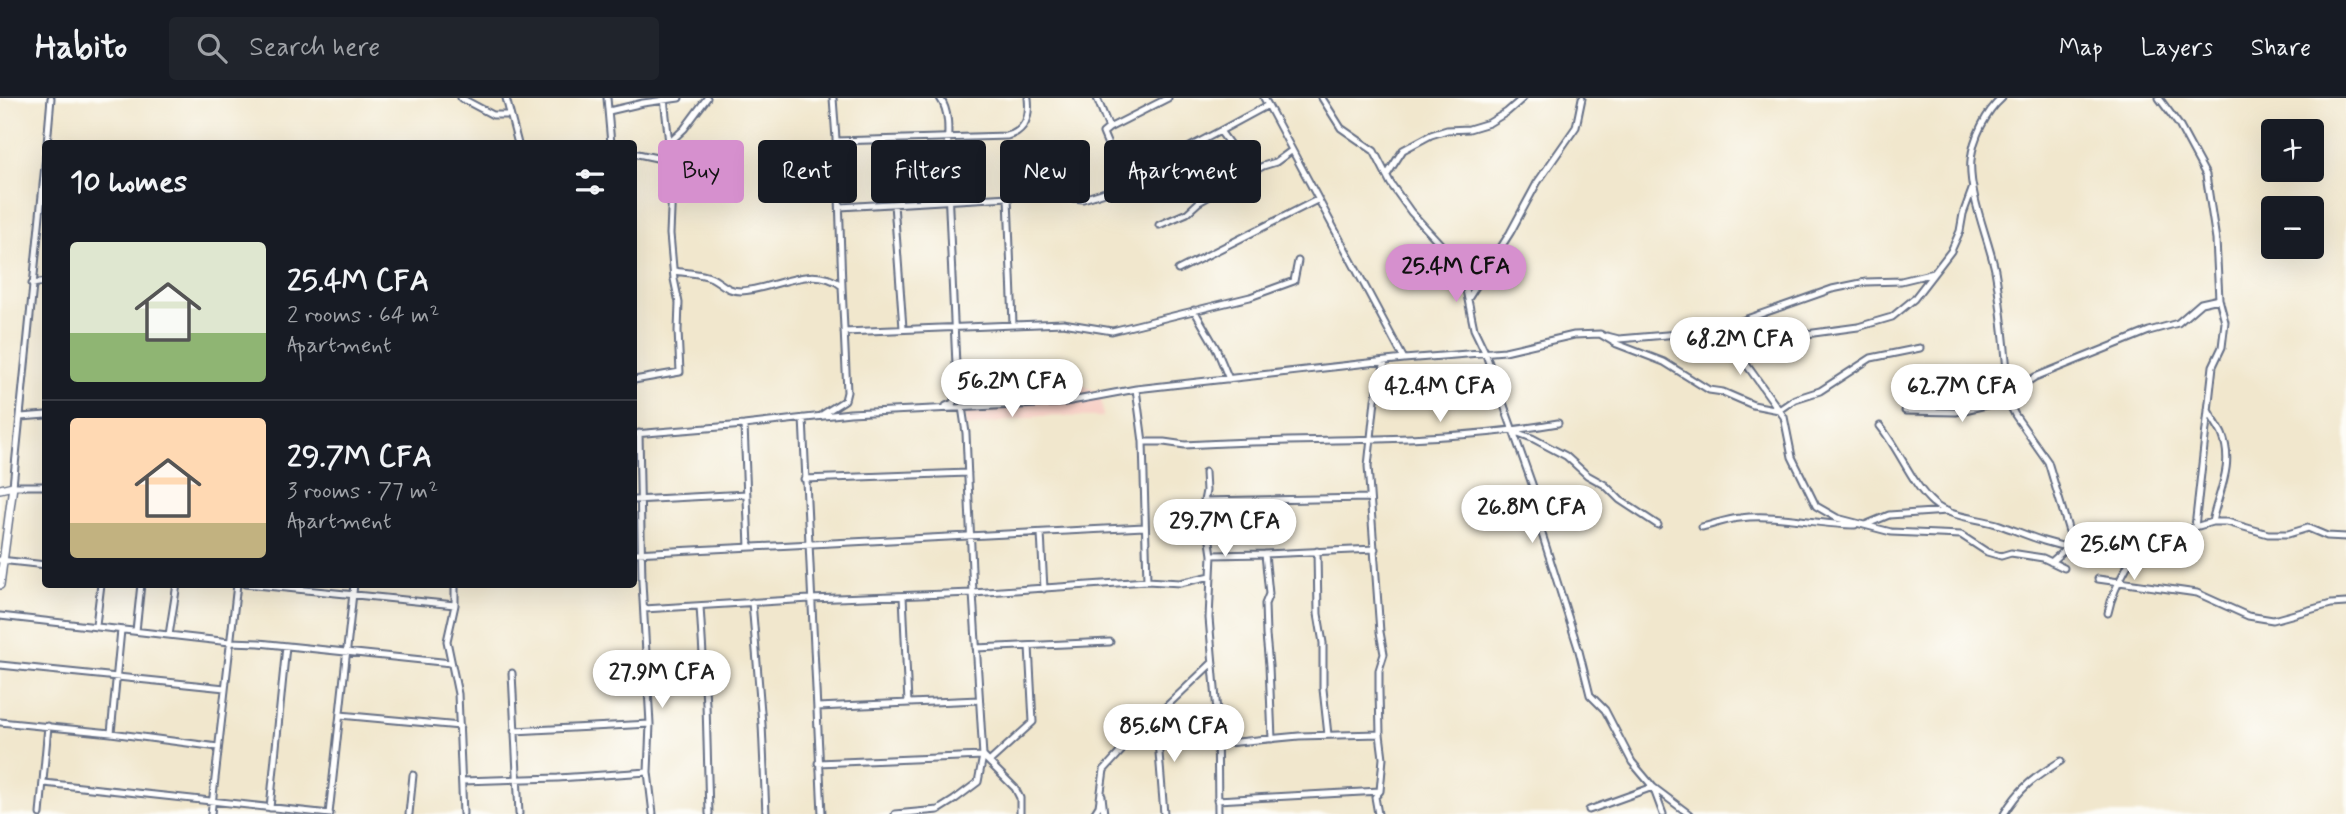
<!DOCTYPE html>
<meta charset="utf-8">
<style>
:root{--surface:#171b24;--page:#20242c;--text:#f1f3f6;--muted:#9ea1a6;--line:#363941;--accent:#d690ce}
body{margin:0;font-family:Mynerve,sans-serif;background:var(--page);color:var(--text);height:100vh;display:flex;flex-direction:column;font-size:26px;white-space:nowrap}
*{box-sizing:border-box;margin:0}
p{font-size:23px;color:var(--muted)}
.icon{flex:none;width:38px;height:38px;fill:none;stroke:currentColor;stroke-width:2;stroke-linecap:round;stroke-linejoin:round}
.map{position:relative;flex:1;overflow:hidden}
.details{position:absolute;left:42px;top:42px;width:595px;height:448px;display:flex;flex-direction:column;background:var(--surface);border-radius:7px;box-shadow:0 7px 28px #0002}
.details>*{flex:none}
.banner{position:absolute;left:658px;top:42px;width:665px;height:63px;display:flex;gap:14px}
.controls{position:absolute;left:2261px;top:21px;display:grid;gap:14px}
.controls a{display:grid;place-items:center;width:63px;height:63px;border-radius:7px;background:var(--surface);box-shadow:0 7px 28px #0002;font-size:35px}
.price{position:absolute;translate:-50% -60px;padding:0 16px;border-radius:24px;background:#fff;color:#222;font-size:23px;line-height:46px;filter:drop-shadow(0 2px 4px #0008)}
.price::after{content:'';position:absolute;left:50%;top:42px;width:21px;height:16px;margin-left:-10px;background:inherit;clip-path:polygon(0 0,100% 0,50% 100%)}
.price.on{background:var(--accent);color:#111}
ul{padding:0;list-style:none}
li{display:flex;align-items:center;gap:21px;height:175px;padding:0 28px}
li+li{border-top:2px solid var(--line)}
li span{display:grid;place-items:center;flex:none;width:196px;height:140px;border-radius:7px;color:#555}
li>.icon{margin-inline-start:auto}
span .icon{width:84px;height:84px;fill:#fffc;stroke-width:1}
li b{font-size:30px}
h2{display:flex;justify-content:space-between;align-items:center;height:84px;padding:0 28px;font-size:30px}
.chip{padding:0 24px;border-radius:7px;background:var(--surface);box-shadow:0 7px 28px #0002;font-size:24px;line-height:63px}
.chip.on{background:var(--accent);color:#111}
header{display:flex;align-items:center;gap:42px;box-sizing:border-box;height:98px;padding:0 35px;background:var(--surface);border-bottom:2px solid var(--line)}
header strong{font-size:33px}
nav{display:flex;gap:38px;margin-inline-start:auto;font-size:24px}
.search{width:490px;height:63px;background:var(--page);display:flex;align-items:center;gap:18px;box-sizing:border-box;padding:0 24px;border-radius:7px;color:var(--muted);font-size:26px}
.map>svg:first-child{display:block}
.built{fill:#f7d1c8}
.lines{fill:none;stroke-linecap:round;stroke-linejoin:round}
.minor-casing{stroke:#666f85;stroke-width:9}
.tertiary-casing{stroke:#666f85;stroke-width:10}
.minor{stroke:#fff;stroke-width:5}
.tertiary{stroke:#fff;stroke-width:7}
</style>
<header>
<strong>Habito</strong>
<div class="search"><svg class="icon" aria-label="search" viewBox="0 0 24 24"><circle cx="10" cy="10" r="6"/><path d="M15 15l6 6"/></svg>Search here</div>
<nav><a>Map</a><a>Layers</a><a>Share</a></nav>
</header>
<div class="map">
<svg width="2346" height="716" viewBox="0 0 2346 716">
<rect width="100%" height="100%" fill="#fdfcf7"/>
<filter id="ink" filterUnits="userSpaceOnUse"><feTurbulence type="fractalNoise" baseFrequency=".0143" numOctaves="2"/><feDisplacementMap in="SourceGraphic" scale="14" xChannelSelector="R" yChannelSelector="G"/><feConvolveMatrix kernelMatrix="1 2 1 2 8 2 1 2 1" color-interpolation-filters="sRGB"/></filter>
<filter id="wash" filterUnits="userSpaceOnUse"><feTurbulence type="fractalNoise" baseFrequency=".00686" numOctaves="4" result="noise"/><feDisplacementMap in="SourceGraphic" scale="28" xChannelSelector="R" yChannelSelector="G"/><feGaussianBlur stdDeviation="1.57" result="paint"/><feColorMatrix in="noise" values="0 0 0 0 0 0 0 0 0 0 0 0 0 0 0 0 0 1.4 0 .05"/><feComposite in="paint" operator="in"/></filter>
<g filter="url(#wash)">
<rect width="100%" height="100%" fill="#f1e7cd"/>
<path class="built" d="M1023 276 1035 278 1068 277 1101 298 1103 319 1041 318 966 329 960 289 981 280 1012 281Z"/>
</g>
<g filter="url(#ink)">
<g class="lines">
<defs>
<path id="minor" d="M461 0 493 17H510
M506 0 518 46
M607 0 611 46
M664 0 669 45
M833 0 838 68 842 188
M940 0C953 18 946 47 947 68 951 142 953 215 957 289L953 305 946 308
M1097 0 1109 30 1168 0
M1322 0 1341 30 1374 53 1391 86 1411 114 1456 163 1465 187 1474 231 1485 254 1537 400V420L1579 553 1590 597 1605 612 1632 664 1653 689 1663 716
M2002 0C1986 14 1973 40 1971 62 1968 95 1988 139 1995 172 2003 217 2006 262 2010 307L2015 317 2048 364 2077 460
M2159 0 2179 27 2206 77 2216 142 2219 201 2225 224 2222 249 2213 268 2195 429
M1268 7 1404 261
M609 13 643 5 679 0
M1109 30 1103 35 1111 54 1114 90
M1220 33 1268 7 1264 0
M836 43 1007 38C1026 33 1030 18 1028 0
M47 46 51 0
M46 57 13 388H46
M634 57 638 56 694 68 729 67
M1387 77 1403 52 1431 37 1447 32 1469 31 1489 25 1507 14 1523 0
M1008 100 1013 226
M894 106 903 230
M840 109 1042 97 1083 101 1105 94 1220 33 1231 48
M1159 127 1187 115 1199 104 1263 68 1276 64 1291 53
M1178 172 1317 102
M674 173C685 175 702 175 712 180 723 186 727 193 741 193 773 192 812 164 842 188L847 294 845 302 823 316
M32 186 46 184
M1468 201 1510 135 1537 85 1576 29 1582 0
M1194 212 1216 250 1229 281
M1721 230 1832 191 1866 184 1901 183 1934 175
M1715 233 1731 245 1779 312 1795 301 1820 293 1871 260 1920 250
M844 234 1063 225 1112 233 1250 199 1294 183 1298 163
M1607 238 1619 241 1714 233 1799 237 1858 229 1892 219 1914 201 1951 153 1960 133 1963 116 1973 89
M634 282 680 274 678 233 679 205 674 181 670 136 672 89 666 77 669 45 684 31 707 0
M1136 291 1143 344 1147 483
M2208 312C2212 320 2218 328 2222 336 2235 367 2218 395 2212 424
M1905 313 1956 314 1995 305 2035 279 2149 233 2178 225 2201 205 2219 201
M21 319 46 317
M803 320 822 716
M744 327 749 449
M1880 328C1898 350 1914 389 1933 405 1950 420 1979 420 2000 427 2025 436 2046 446 2073 450
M1515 334 1532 340 1566 358 1587 377 1605 387 1620 402 1658 427
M639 335 642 484 650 626 648 674 653 716
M634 336 744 327 850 315 1060 305 1136 291 1404 261 1505 253 1574 237 1600 236 1617 246 1664 264 1709 292 1723 294 1753 307 1779 312 1784 319 1792 359 1816 408 1837 420 1891 434 1961 437 1987 454 2001 458 2011 455 2043 460 2064 470
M1143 344H1164L1185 347C1310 339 1435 347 1558 325
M1205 374 1206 393 1204 403 1212 457 1209 520 1217 614 1218 716
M804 381 968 375
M634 402 747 396
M1204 403 1369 400
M1865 427 1889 417 1947 413
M1702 429C1715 426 1727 421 1740 420 1778 415 1817 427 1855 427
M1041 435 1044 491
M1317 453 1318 516 1323 545V591L1328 637
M634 455 1144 429
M1212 457 1265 456
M2110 459 2141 445 2212 424H2227L2268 436H2288L2308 430 2327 438 2346 439
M0 462 46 467
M2051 464 2068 449
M2098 481 2197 495 2248 518 2273 522 2331 506 2346 505
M245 486 455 507
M455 486V507L447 543 458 596 463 716
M903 498 908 605
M752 504 762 626 766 716
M700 508 706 606 709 716
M644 511 810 501 973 495 1147 483 1180 485 1211 478
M2108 515C2113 489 2127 472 2137 448
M0 518 230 544 259 545 451 565
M96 527 101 486
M136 533 141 486
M169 537 177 486
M976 550 1110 544
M0 567 225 590
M512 575 519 716
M817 609 979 602
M340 617 460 628
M1156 618 1164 716
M0 624 111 635 218 649
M514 633 650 626
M111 635 121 532
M1272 641 1269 568 1266 537 1265 506 1269 496 1265 456 1375 451
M1217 646 1299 638 1380 636
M989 664 1033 624 1029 548
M818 665 983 658 1015 690 1020 700V716
M462 683 558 680 648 674
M44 685 330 716
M1102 698 1104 716
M1217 702 1380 693
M270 710 286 548
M1589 712 1653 689 1689 716
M40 716 48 628
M211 716 237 486
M329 716 354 486
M409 716 413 677
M895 716 938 712 954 702 978 684 983 658 973 495 966 335 962 309
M1094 716 1099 708 1104 672 1134 639 1212 565
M1378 716 1375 699 1380 693 1383 660 1380 636 1379 593V572L1384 556 1380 534 1368 368 1375 302 1385 264
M2004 716C2020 689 2035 679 2061 663"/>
<path id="tertiary" d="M0 391 13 388 0 487"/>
</defs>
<use href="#minor" class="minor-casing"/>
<use href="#tertiary" class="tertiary-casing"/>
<use href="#minor" class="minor"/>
<use href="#tertiary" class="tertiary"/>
</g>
</g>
</svg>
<div class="controls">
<a>+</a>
<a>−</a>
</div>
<b class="price on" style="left:1456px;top:206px">25.4M CFA</b>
<b class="price" style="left:1740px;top:279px">68.2M CFA</b>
<b class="price" style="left:1012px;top:321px">56.2M CFA</b>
<b class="price" style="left:1440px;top:326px">42.4M CFA</b>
<b class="price" style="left:1962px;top:326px">62.7M CFA</b>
<b class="price" style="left:1532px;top:447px">26.8M CFA</b>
<b class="price" style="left:1225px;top:461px">29.7M CFA</b>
<b class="price" style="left:2134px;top:484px">25.6M CFA</b>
<b class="price" style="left:662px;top:612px">27.9M CFA</b>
<b class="price" style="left:1174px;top:666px">85.6M CFA</b>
<div class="banner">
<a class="chip on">Buy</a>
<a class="chip">Rent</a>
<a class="chip">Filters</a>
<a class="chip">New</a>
<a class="chip">Apartment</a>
</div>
<section class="details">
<h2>10 homes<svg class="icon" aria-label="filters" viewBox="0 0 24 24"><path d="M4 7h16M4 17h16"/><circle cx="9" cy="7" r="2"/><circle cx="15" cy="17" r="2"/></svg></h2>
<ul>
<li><span style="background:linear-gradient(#dfe7d0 65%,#8fb573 0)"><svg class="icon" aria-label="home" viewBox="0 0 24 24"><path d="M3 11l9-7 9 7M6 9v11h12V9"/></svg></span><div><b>25.4M CFA</b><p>2 rooms · 64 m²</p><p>Apartment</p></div></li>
<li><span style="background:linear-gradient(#ffd9b3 75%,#c2b280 0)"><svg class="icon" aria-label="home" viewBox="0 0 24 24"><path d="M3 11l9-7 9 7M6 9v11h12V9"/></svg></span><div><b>29.7M CFA</b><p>3 rooms · 77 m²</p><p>Apartment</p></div></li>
</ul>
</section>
</div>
